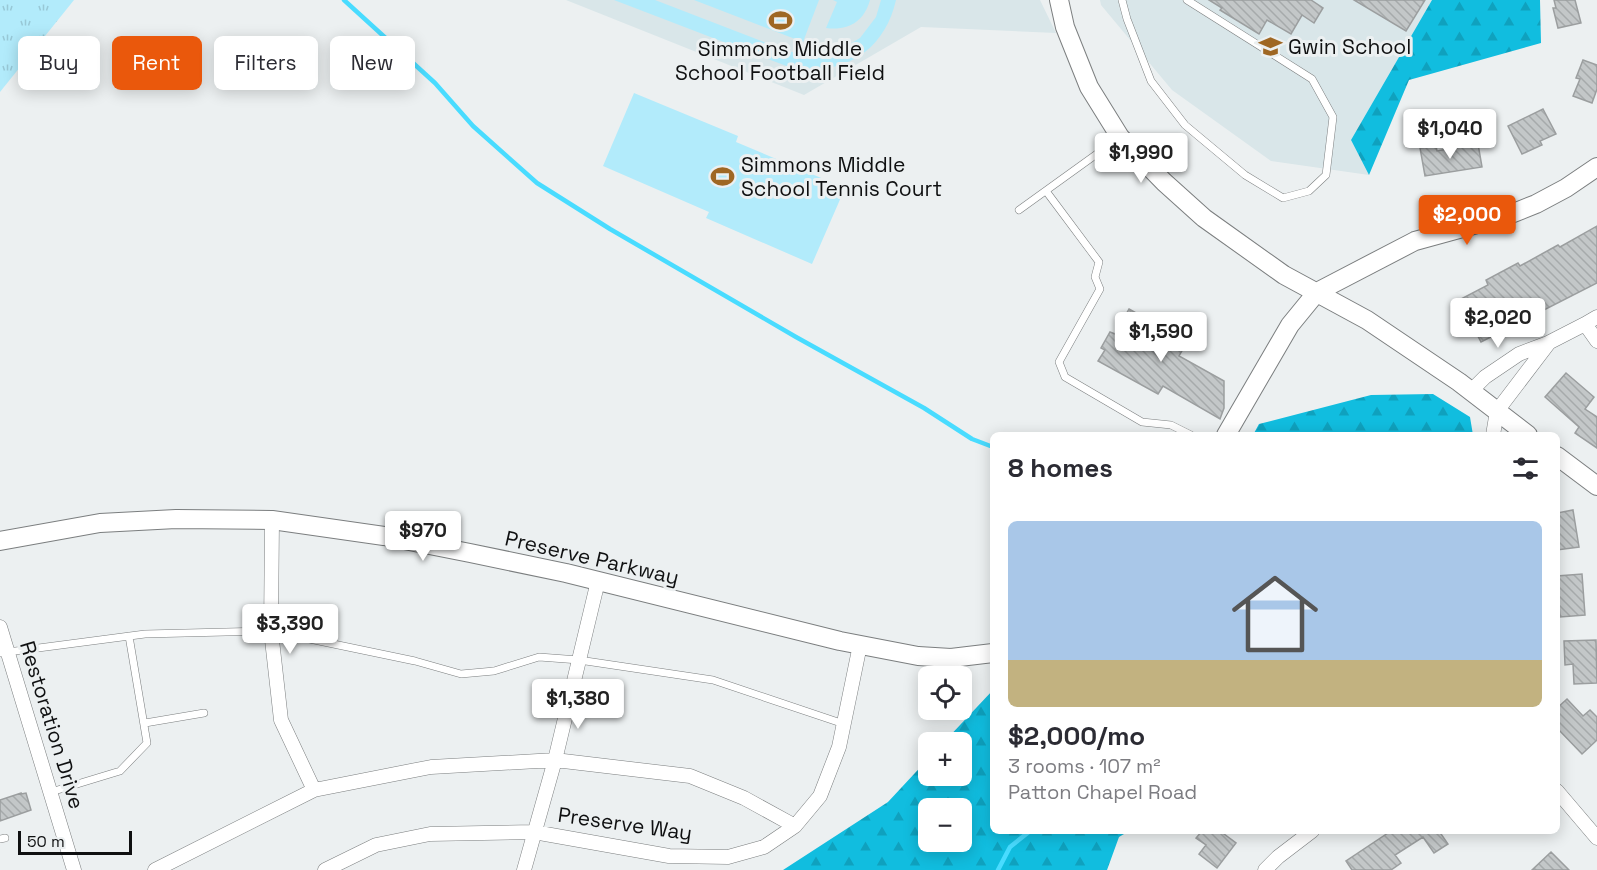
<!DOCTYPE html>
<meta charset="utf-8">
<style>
:root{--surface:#fff;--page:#f2f2f3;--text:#2b2b33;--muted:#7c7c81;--accent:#ea580c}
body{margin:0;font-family:"Space Grotesk",sans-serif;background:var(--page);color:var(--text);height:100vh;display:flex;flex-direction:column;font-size:22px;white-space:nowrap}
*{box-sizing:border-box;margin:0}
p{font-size:20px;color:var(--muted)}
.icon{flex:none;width:33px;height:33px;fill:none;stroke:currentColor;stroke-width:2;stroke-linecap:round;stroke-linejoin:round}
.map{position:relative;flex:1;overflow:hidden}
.side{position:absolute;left:990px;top:432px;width:570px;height:402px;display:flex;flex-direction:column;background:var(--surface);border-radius:9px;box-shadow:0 3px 15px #0003}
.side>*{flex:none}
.hud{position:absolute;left:18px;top:36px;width:570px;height:54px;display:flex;gap:12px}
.controls{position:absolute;left:918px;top:666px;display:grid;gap:12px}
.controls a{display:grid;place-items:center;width:54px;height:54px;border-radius:9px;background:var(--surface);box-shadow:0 3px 15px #0003;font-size:30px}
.scale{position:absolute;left:18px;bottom:15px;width:114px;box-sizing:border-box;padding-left:6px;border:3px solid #0f1011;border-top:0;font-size:16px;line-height:21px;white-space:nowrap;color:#0f1011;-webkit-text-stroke:4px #ecf0f1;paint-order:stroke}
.price{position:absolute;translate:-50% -51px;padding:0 14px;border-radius:6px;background:#fff;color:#222;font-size:20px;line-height:39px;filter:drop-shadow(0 2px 3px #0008)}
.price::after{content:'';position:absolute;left:50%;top:36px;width:18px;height:14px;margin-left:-9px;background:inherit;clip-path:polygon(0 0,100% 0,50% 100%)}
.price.selected{background:var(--accent);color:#fff}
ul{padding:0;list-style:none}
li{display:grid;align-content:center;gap:12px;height:318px;padding:0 18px}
li span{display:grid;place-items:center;height:186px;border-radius:9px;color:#555}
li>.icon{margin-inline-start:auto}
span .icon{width:108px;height:108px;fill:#fffc;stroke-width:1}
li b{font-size:26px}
h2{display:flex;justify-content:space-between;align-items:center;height:72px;padding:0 18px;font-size:26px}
.pill{padding:0 21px;border-radius:9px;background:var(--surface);box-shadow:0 3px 15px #0003;font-size:21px;line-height:54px}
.pill.selected{background:var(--accent);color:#fff}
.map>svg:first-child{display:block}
.built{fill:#d9e6e9}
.forest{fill:url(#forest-firs);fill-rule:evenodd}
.park{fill:url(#park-tufts)}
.garden{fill:#b2ebfb}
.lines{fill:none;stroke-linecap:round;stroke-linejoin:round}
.stream{stroke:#49dcff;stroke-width:4.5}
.building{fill:url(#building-back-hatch);stroke:#9b9e9f;stroke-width:1.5}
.service-casing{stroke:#7b7e7f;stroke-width:8}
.minor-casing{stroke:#7b7e7f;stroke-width:15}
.tertiary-casing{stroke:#7b7e7f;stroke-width:20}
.service{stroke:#fff;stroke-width:7}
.minor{stroke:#fff;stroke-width:14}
.tertiary{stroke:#fff;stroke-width:18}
.labels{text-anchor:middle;stroke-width:6;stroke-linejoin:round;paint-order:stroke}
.poi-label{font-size:21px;fill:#0f1011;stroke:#ecf0f1;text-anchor:start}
.street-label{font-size:21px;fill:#0f1011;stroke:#ecf0f1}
</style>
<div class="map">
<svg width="1597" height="870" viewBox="0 0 1597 870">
<defs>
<pattern id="forest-firs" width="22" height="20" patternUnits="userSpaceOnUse" patternTransform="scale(1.5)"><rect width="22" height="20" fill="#11bddf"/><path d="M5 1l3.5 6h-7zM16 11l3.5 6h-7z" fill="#0fa1be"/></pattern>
<pattern id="park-tufts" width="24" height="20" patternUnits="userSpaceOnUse" patternTransform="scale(1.5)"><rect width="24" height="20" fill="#b2ebfb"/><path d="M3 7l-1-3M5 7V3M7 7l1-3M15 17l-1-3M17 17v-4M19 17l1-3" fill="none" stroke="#98c8d6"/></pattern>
<pattern id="building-back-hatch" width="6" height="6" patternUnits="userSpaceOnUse" patternTransform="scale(1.5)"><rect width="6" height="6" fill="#c3c7c8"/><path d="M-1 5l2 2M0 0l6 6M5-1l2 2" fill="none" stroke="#a6aaab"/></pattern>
</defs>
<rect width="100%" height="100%" fill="#ecf0f1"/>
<path class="built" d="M566 0H1040L1056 33 921 27 804 95Z
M1100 0H1432L1351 140 1369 175 1271 161 1172 90 1101 5Z"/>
<path class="forest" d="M1432 0H1540L1541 43 1409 80 1369 175 1351 140Z
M1433 394 1470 417 1473 435H1253L1259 424 1371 395Z
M993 690V831H1129L1119 837 1107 870H783L888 802 928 759V776H962V742H944ZM928 808H962V842H928Z"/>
<path class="park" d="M0 0H74L0 92Z"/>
<path class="garden" d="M614 0H655L787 51 813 56 838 51 860 38 876 17 881 0H896C884 53 841 77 789 67Z
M694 0H819L803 42Z
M833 0H870C864 22 848 31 826 28L837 2Z
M634 93 738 136 736 142 845 188 812 264 706 218 709 212 603 166Z"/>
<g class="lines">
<path class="stream" d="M344 0 435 83 473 126 537 183 610 229 796 337 924 408 972 439 993 447
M998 870 1010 847 1030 831"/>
</g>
<path class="building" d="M1209 0H1311L1323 8 1314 23 1302 15 1291 34 1267 20 1259 34 1220 10 1222 8Z
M1354 0H1425L1406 31Z
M1554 0H1575L1581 23 1558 28 1553 8H1556Z
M1583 60 1597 65V89L1592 103 1573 96 1580 79 1576 78Z
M1543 109 1556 134 1540 141 1542 145 1522 154 1508 126Z
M1478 144 1482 167 1425 176 1420 148 1436 146 1437 151Z
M1597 226V283L1481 342 1459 300 1488 285 1486 280 1518 263 1520 266 1558 245 1560 247Z
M1129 309 1187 342 1179 356 1224 381V408L1220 419 1163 386 1158 394 1098 361 1105 350 1101 348 1110 332 1115 334Z
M1566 373 1594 397 1585 409 1597 417V448L1575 433 1579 427 1545 397Z
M1573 510 1579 547 1557 550V513Z
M1582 574 1585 615 1560 617 1557 576Z
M1596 640 1597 683 1574 684 1573 664 1565 665 1564 641Z
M1567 699 1583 716 1590 710 1597 717V740L1582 754 1557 728V708Z
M21 793V794L26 793 31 810 0 821V800Z
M1202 831H1220L1236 843 1217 868 1199 854 1206 845 1196 838Z
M1391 831H1439L1448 844 1434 853 1423 837 1395 855 1401 863 1391 870H1352L1346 861Z
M1551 852 1569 870H1532Z"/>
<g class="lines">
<defs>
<path id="service" d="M1122 0 1127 19 1151 81 1185 125 1245 175 1283 198 1309 191 1326 175 1333 117 1312 79 1187 0
M1046 191 1099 262 1095 277 1100 289 1059 362 1065 377 1142 422 1171 425 1191 435
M1019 210 1119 138
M0 653 145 634 271 631 415 661 461 674 494 671 539 657 579 660 713 680 844 724
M145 723 204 713
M51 792 120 771 147 743 129 636
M0 839 5 838"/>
<path id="minor" d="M1597 317 1585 324 1597 341
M1471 391 1485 377 1519 354 1548 343 1585 324
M1493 435 1497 411 1548 344
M272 520 271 631 281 720 314 790
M0 627 74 870
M1557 791 1597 838
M155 870 314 790 431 767 555 760 690 776 744 798 795 826
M325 870 376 845 430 834 534 832 669 856 728 857 764 847 795 826 820 796 839 747 860 645
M524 870 555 760 598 581
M1265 870 1278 857 1312 831"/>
<path id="tertiary" d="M1059 0 1065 27 1089 87 1120 137 1164 182 1204 218 1284 275 1367 320 1459 382 1528 435
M1226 435 1290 325 1317 292 1415 241 1506 216 1536 204 1566 188 1597 167
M1557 456 1597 486
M0 541 100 523 176 519 272 520 384 536 470 553 566 573 840 641 918 656 951 658 993 653"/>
</defs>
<use href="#service" class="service-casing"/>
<use href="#minor" class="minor-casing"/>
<use href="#tertiary" class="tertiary-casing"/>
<use href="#service" class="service"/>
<use href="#minor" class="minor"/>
<use href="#tertiary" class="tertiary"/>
</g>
<defs>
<symbol id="stadium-bare" viewBox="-9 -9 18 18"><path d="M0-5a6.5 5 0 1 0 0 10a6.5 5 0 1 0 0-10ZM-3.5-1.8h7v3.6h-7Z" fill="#9f6723" stroke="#ecf0f1" stroke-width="2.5" paint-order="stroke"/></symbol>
<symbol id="school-bare" viewBox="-9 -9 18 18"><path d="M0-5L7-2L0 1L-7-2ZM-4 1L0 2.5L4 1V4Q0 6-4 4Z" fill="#9f6723" stroke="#ecf0f1" stroke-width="2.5" paint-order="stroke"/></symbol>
</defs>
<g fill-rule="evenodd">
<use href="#stadium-bare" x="764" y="4" width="33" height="33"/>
<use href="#school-bare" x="1254" y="30" width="33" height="33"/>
<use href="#stadium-bare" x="706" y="160" width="33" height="33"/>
</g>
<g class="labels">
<g class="poi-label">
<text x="1288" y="54">Gwin School</text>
<text x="780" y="56" text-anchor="middle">Simmons Middle<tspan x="780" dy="24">School Football Field</tspan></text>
<text x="741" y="172">Simmons Middle<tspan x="741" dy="24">School Tennis Court</tspan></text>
</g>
<g class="street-label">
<text transform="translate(592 558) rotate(13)" y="7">Preserve Parkway</text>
<text transform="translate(52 725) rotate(73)" y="7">Restoration Drive</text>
<text transform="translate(625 824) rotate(8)" y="7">Preserve Way</text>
</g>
</g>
</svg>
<div class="controls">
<a><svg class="icon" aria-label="locate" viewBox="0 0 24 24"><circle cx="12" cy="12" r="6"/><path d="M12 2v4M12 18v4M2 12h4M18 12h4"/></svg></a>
<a>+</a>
<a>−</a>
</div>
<div class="scale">50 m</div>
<b class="price" style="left:1450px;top:160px">$1,040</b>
<b class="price" style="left:1141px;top:184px">$1,990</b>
<b class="price selected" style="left:1467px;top:246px">$2,000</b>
<b class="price" style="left:1498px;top:349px">$2,020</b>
<b class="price" style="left:1161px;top:363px">$1,590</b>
<b class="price" style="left:423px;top:562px">$970</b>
<b class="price" style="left:290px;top:655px">$3,390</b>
<b class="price" style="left:578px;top:730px">$1,380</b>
<div class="hud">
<a class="pill">Buy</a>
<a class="pill selected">Rent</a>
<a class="pill">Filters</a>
<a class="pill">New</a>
</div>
<section class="side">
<h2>8 homes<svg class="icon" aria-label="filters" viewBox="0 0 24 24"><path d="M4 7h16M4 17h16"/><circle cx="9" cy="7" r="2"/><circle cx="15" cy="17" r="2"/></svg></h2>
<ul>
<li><span style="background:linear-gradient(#a9c7e8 75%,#c2b280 0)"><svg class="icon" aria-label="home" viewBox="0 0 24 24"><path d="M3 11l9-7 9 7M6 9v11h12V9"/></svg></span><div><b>$2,000/mo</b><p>3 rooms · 107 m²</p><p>Patton Chapel Road</p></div></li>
</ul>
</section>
</div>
